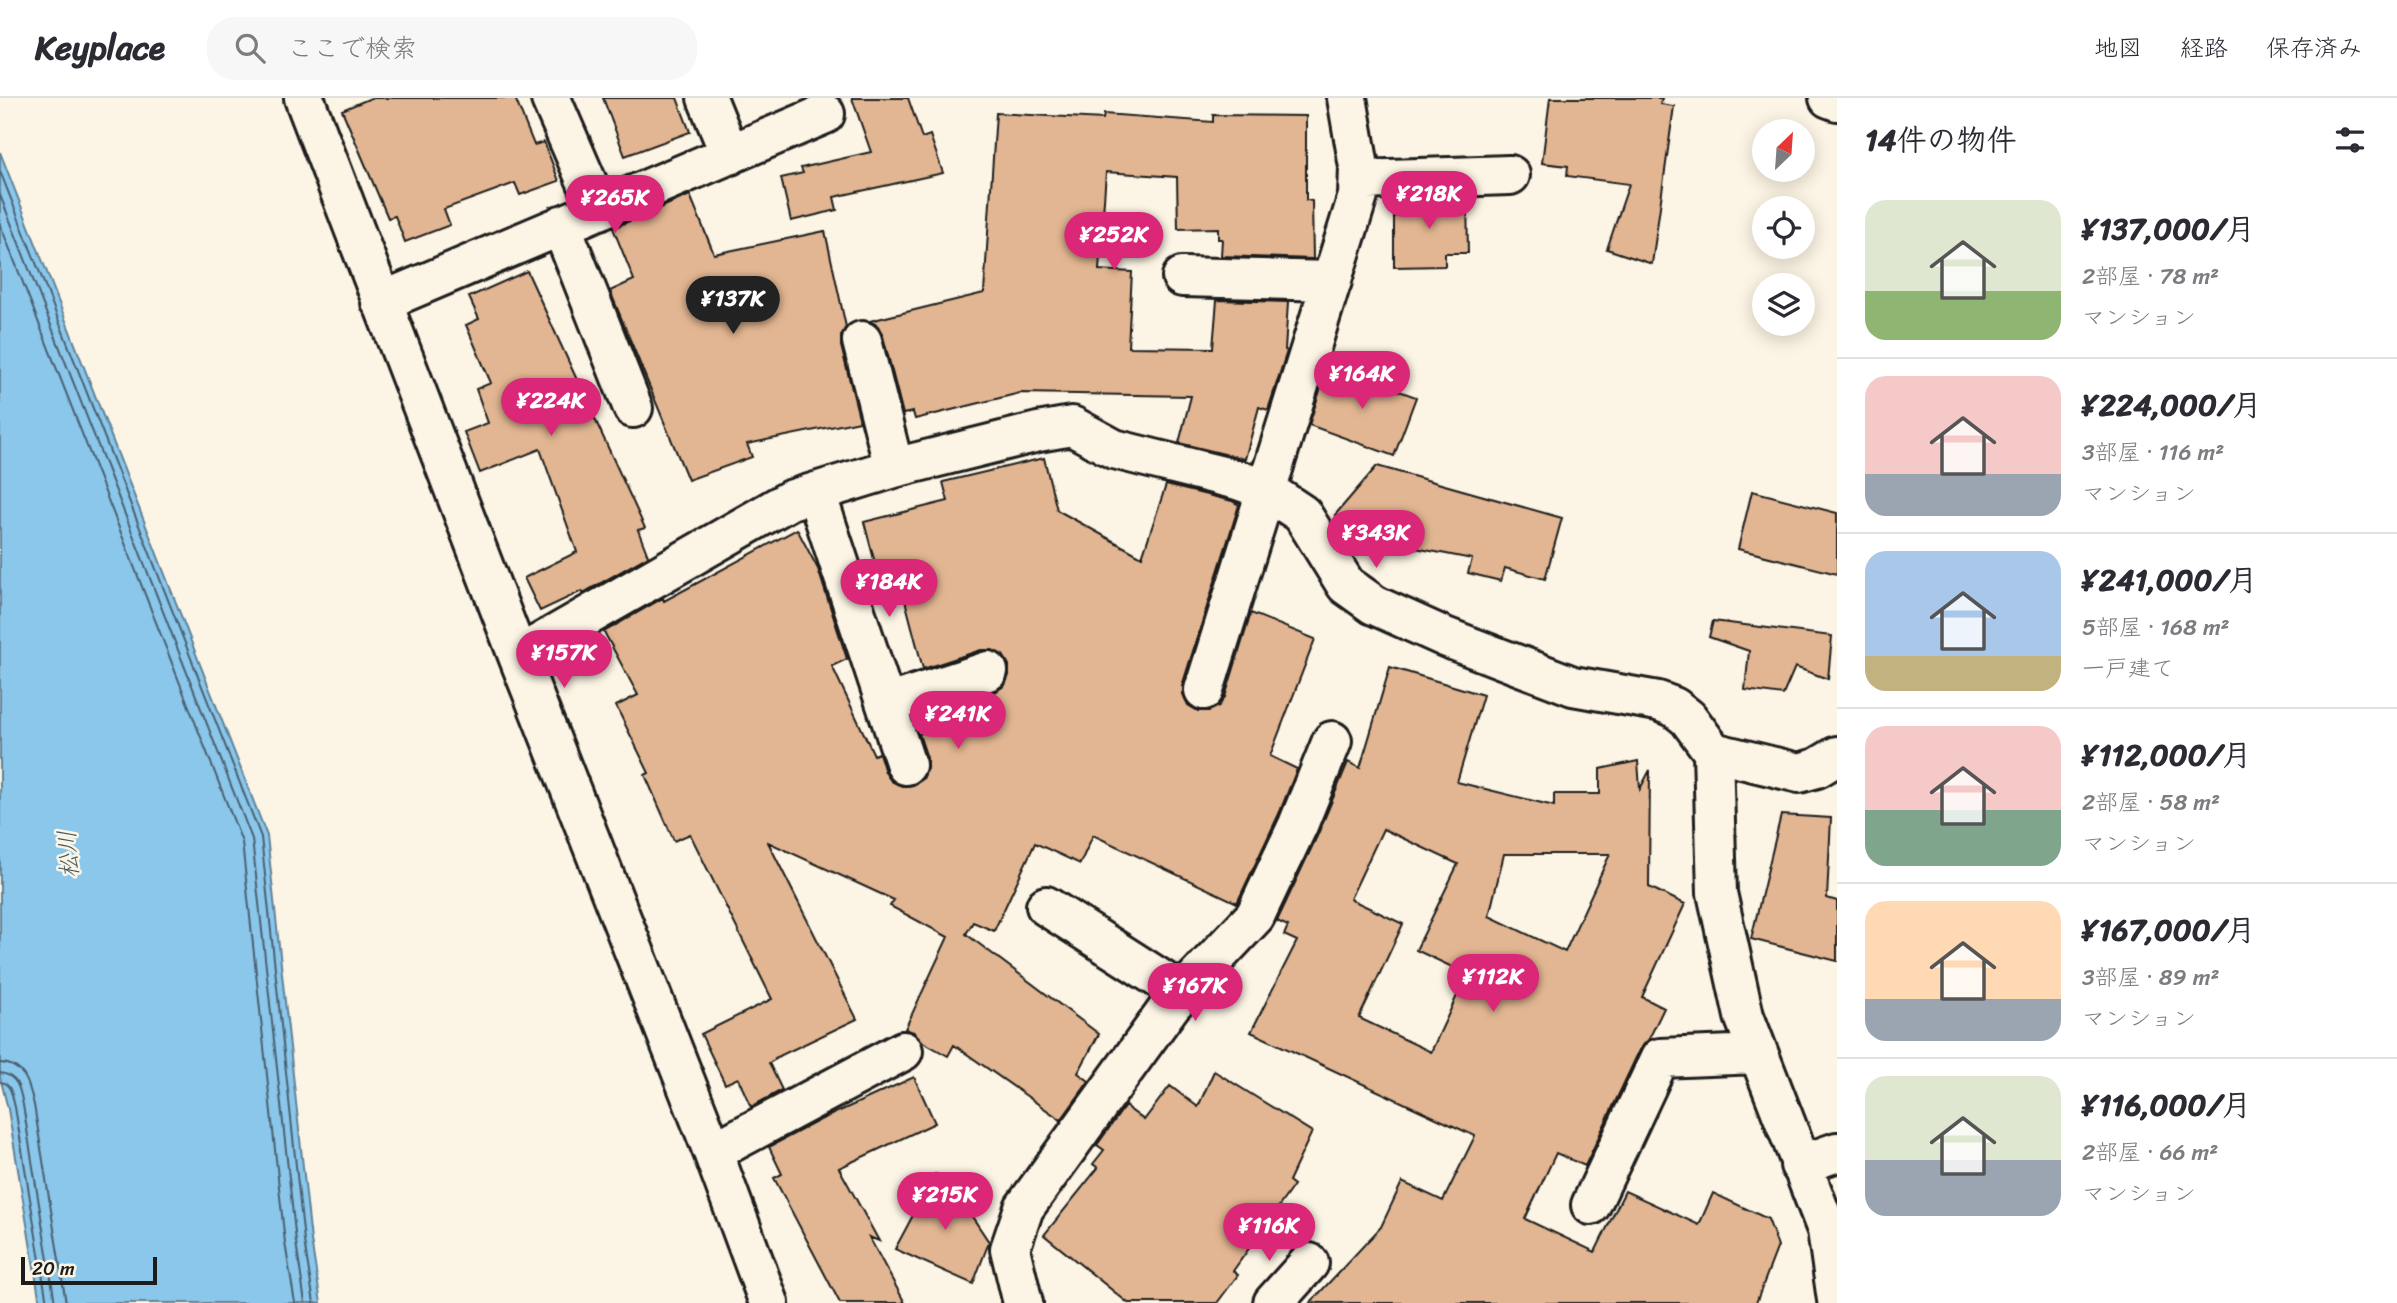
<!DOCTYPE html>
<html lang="ja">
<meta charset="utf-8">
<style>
:root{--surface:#fff;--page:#f7f7f7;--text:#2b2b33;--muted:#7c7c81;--line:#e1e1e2;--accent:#db2777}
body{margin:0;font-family:Sriracha,"Klee One",sans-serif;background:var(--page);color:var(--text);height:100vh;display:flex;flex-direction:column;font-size:26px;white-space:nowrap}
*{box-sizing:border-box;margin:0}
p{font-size:23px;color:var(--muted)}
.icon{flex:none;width:38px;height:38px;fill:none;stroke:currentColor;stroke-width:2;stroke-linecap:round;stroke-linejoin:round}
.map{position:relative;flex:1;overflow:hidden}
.sheet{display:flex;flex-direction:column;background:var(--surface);width:560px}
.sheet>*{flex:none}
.needle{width:46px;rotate:25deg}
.buttons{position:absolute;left:1752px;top:21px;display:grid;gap:14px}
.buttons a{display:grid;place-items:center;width:63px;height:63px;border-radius:50%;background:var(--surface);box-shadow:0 4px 18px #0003;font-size:35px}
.scale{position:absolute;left:21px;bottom:18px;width:136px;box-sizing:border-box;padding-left:7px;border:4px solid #1c1c1c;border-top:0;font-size:19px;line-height:24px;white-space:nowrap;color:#1c1c1c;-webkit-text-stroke:5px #fcf5e5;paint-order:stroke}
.price{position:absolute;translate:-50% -60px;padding:0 16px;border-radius:24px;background:var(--accent);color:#fff;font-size:23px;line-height:46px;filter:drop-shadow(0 2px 4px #0008)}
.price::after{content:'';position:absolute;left:50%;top:42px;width:21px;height:16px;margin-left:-10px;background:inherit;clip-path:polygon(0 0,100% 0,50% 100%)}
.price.active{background:#222;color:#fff}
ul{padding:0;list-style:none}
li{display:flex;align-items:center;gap:21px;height:175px;padding:0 28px}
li+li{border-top:2px solid var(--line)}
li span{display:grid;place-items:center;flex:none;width:196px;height:140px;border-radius:21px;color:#555}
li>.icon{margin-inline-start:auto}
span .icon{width:84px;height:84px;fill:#fffc;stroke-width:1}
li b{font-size:30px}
h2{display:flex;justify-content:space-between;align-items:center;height:84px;padding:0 28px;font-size:30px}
header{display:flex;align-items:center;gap:42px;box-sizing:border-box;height:98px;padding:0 35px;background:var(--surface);border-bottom:2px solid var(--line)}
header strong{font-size:33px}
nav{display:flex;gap:38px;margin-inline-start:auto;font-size:24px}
.search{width:490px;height:63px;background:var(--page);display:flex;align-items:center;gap:18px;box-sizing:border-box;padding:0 24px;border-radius:28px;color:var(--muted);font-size:26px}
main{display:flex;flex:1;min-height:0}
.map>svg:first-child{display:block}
.water{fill:#8bc6eb;stroke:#5f8298;stroke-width:2}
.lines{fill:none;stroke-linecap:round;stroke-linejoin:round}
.shore{stroke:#48606f;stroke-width:2}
.building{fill:#e2b692;stroke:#1c1c1c;stroke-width:2;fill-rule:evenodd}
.minor-casing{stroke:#1c1c1c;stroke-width:44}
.minor{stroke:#fcf5e5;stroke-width:38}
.labels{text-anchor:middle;stroke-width:5;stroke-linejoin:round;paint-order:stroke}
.water-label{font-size:24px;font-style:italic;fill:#435864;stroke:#fcf5e5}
</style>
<header>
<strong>Keyplace</strong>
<div class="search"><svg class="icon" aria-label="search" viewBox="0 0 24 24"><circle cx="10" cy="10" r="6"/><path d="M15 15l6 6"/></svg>ここで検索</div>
<nav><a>地図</a><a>経路</a><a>保存済み</a></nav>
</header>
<main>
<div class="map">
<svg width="1837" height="1205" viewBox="0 0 1837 1205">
<rect width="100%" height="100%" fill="#fcf5e5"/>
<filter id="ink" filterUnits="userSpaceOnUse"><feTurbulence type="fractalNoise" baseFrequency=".0143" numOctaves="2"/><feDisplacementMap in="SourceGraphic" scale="14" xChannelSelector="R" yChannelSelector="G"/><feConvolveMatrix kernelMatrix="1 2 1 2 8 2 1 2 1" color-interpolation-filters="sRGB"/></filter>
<g filter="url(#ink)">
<path class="water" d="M0 54 267 738 311 1142 321 1205H40L8 1011 0 979Z"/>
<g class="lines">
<path class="shore" d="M0 73 261 739 304 1143 314 1205
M0 97 252 741 296 1144 305 1205
M0 126 242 744 285 1145 295 1205
M0 965C25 966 29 986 34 1007L66 1205
M0 975C18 977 20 992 23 1007L55 1205
M0 984C12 985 12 999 15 1009L47 1205"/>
</g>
<path class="building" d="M371 0H515L534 47 544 44 559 83 520 97 515 85 444 111 450 127 405 144 395 118 388 120 342 12Z
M603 0H677L690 34 625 58Z
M852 0H908L922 40 930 37 943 75 834 99 837 112 791 123 781 80 803 75 801 70 871 54Z
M1550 0H1662L1660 6 1674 8 1652 166 1607 151 1629 86 1567 78 1568 68 1542 65Z
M996 15 1103 21 1104 16 1213 24V17L1306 18V102L1312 103 1313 161 1221 158 1222 141H1218V130L1178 131 1177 79 1106 74 1099 172 1132 174 1128 249 1213 250 1217 202 1288 204 1285 252 1287 253 1268 312 1259 309 1245 361 1179 345 1191 298 1020 295 915 321 913 314 903 316 883 238 878 228 870 223 984 195Z
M690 97 714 156 825 133 846 229 841 238V248L860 323 747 346 752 359 688 382 610 193 634 182 613 130Z
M1467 100 1468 155H1445V168L1394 169V103Z
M527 173 645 430 638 432 648 458 583 495 582 493 540 513 524 480 577 454 540 351 480 375 464 334 488 325 476 291 491 285 466 227 479 221 469 199Z
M1328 267 1416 299 1394 358 1309 327Z
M1044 360 1057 412 1142 459 1166 387 1232 403 1239 407 1183 585V596L1188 607 1198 613H1209L1219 608 1225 599 1251 515 1315 541 1270 658 1297 671 1278 718 1237 805 1093 737 1080 766 1035 745 994 833 973 824 966 836 1099 936 1078 975 1089 983 1061 1022 954 947 948 958 923 944 914 934 905 931 948 839 890 808 894 802 768 744 857 921 775 960 776 961 769 965 782 992 751 1009 738 980 725 986 701 936 772 901 690 736 674 743 645 677 649 675 616 608 638 597 604 534 663 500 664 503 797 431 818 471 847 561 832 568 874 657 879 655 885 674 891 683 902 688 913 687 923 681 927 671V660L919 636 939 627 935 613 995 594 1005 587 1009 577V567L1003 557 992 552H981L923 571 902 491 883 495 864 424 948 403 943 384Z
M1377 368 1562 420 1545 481 1505 470 1501 483 1468 475 1472 461 1359 439 1335 417Z
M1752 393 1837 415V476L1738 451Z
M1713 523 1832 538 1828 581 1795 569 1783 597 1745 592 1749 553 1709 539Z
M1390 569 1483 597 1457 684 1554 708V696H1600V671L1638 663 1640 691 1650 672 1649 789 1685 806 1642 899 1664 910 1649 941 1640 951 1585 1068 1556 1055 1525 1121 1595 1154 1625 1093 1699 1127 1713 1095 1768 1121 1778 1148 1756 1205H1310L1381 1129 1402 1084 1443 1103 1475 1038 1251 934 1297 843 1284 837 1288 828 1277 823 1318 736 1348 664 1360 670ZM1383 731 1458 766 1416 852 1467 876 1431 954 1359 920 1403 826 1350 801ZM1504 756H1610L1565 854 1489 818Z
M1781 717 1831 720 1827 800 1837 803V863L1751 841Z
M1214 973 1312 1034 1289 1083 1294 1087 1233 1173 1238 1177 1217 1205H1128L1044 1137 1098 1070 1093 1066 1104 1052 1097 1047 1125 1008 1144 1022 1170 988 1198 1009Z
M914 979 935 1025 839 1070 879 1143 869 1139 905 1205H840L774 1080 782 1076 769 1049 820 1022Z
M935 1076 965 1088 961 1102 989 1144 973 1186 895 1151Z"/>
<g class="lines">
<defs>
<path id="minor" d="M304 0 518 558 713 1054 769 1205
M707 0 730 57
M1829 0 1837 3
M551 1 599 112
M1359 82 1510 77
M561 127 633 310
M1182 179 1332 183
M381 204 825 16
M862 243 894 370
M816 395 906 667
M518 558 790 402 894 370 1038 334 1072 328 1114 351 1238 382 1266 392 1302 416 1346 487 1374 507 1445 539 1573 588 1658 603 1674 609 1688 620 1713 654 1717 795 1744 918 1827 1132 1837 1202
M1204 592 1358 98 1359 69 1347 0
M886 606 988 573
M1713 654 1799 675 1817 670 1837 658
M1046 808 1182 895
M713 1054 903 953
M1800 1067 1837 1054
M1591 1107 1660 960 1758 956
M1023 1205 1010 1151 1024 1110 1171 907 1255 818 1298 727 1332 643
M1273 1205 1309 1165"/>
</defs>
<use href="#minor" class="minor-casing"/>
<use href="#minor" class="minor"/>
</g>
</g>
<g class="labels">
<g class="water-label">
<text transform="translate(68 756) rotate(-94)" y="8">松川</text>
</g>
</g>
</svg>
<div class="buttons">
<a><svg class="needle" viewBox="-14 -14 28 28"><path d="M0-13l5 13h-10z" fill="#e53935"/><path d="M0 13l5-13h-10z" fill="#7c7c81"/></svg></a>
<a><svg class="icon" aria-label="locate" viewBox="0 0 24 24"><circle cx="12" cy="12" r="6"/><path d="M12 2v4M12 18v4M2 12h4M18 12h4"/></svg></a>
<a><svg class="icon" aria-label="layers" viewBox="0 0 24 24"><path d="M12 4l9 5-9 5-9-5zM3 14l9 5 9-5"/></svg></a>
</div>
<div class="scale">20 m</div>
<b class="price" style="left:1429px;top:133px">¥218K</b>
<b class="price" style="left:615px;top:137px">¥265K</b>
<b class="price" style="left:1114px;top:174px">¥252K</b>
<b class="price active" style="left:733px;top:238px">¥137K</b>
<b class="price" style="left:1362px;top:313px">¥164K</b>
<b class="price" style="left:551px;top:340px">¥224K</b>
<b class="price" style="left:1376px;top:472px">¥343K</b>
<b class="price" style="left:889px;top:521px">¥184K</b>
<b class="price" style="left:564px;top:592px">¥157K</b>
<b class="price" style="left:958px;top:653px">¥241K</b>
<b class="price" style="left:1493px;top:916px">¥112K</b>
<b class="price" style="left:1195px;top:925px">¥167K</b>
<b class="price" style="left:945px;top:1134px">¥215K</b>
<b class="price" style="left:1269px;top:1165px">¥116K</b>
</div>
<section class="sheet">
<h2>14件の物件<svg class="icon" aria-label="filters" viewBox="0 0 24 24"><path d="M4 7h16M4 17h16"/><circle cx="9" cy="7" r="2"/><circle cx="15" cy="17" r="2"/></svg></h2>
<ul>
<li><span style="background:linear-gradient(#dfe7d0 65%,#8fb573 0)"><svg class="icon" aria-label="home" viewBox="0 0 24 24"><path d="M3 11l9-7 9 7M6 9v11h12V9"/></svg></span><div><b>¥137,000/月</b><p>2部屋 · 78 m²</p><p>マンション</p></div></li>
<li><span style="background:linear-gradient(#f6c9c9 70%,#9aa5b1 0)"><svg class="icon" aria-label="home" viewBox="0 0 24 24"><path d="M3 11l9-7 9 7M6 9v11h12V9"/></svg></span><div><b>¥224,000/月</b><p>3部屋 · 116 m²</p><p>マンション</p></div></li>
<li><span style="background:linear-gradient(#a9c7e8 75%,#c2b280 0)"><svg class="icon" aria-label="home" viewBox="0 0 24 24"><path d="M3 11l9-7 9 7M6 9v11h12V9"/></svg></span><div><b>¥241,000/月</b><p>5部屋 · 168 m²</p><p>一戸建て</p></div></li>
<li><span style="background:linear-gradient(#f6c9c9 60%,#7fa58c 0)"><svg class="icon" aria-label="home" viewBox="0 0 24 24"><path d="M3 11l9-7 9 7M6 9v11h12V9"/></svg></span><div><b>¥112,000/月</b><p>2部屋 · 58 m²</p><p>マンション</p></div></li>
<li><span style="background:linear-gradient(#ffd9b3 70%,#9aa5b1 0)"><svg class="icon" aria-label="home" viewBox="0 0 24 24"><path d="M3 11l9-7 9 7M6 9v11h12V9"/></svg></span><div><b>¥167,000/月</b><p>3部屋 · 89 m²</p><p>マンション</p></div></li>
<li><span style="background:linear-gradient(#dfe7d0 60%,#9aa5b1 0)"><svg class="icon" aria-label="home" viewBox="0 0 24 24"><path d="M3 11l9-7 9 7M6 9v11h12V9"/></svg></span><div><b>¥116,000/月</b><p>2部屋 · 66 m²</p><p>マンション</p></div></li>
</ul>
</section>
</main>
